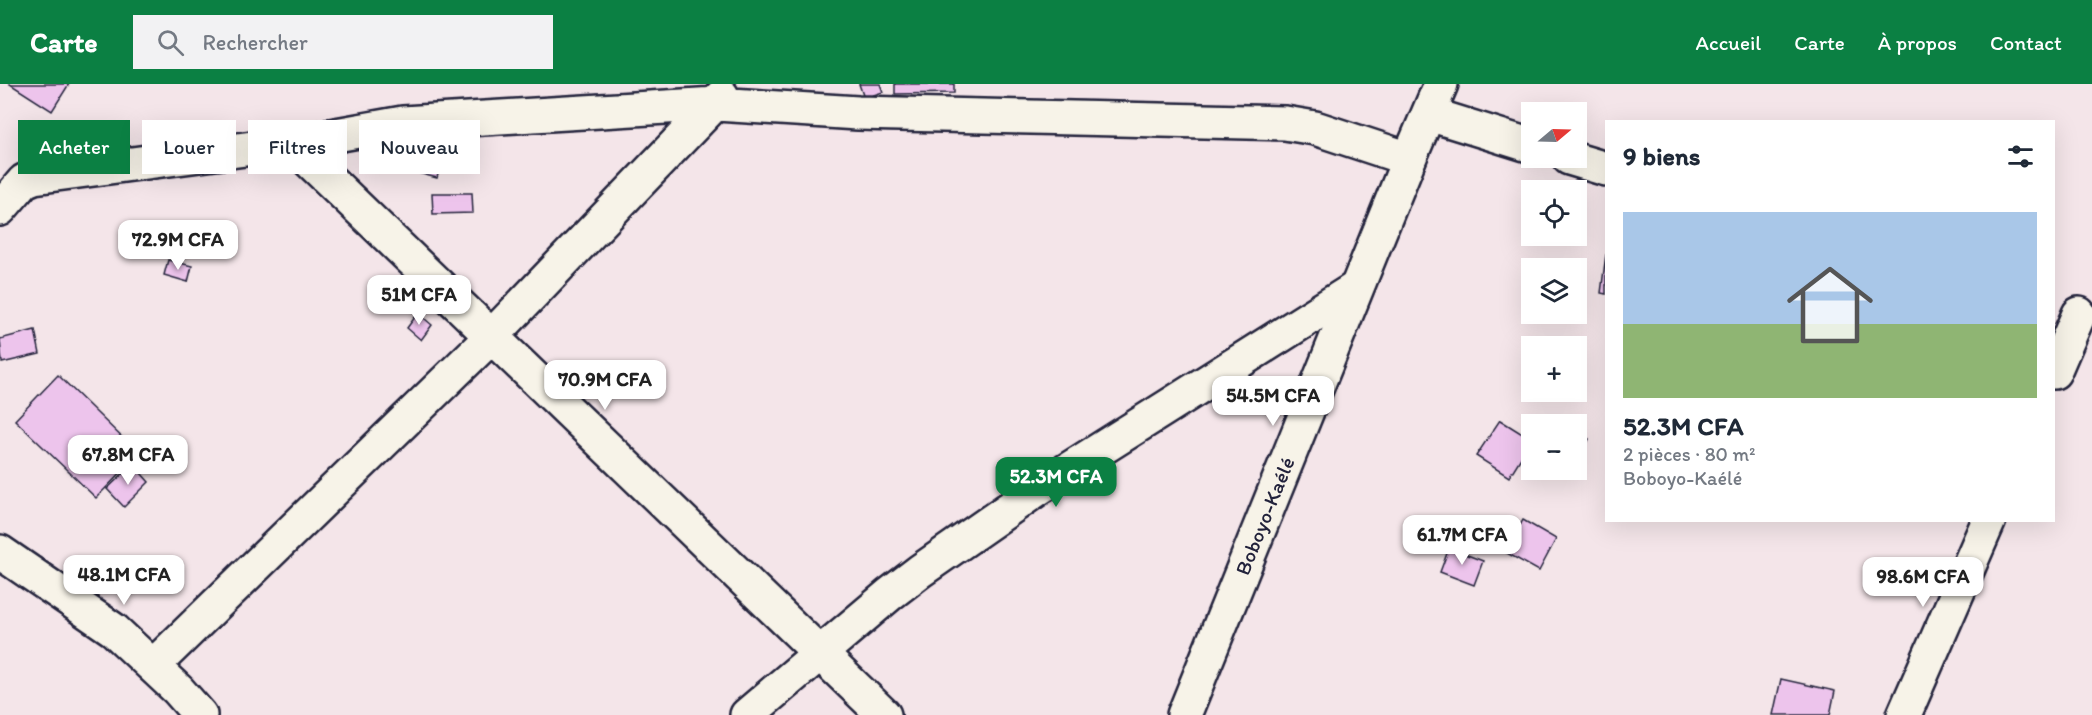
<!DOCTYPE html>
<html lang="fr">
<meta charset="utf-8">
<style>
:root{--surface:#fff;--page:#f2f2f3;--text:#1f2937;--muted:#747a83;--line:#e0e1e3;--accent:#0b8043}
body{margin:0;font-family:Itim,sans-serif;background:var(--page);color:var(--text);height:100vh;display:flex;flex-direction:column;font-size:22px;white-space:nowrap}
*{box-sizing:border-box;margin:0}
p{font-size:20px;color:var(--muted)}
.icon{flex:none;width:33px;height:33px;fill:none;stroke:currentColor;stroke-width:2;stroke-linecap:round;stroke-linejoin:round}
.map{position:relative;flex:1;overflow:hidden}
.side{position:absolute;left:1605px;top:36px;width:450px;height:402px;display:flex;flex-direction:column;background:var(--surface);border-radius:0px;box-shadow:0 6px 24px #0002}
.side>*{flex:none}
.hud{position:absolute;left:18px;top:36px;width:570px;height:54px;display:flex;gap:12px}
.needle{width:39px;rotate:71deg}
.controls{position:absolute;left:1521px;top:18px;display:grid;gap:12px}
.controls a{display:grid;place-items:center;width:66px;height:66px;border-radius:0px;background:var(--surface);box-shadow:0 6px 24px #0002;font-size:30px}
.price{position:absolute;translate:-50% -51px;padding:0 14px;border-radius:12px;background:#fff;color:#222;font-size:20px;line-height:39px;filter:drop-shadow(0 2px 3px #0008)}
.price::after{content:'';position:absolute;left:50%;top:36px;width:18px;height:14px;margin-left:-9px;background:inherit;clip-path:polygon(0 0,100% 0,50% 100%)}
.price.selected{background:var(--accent);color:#fff}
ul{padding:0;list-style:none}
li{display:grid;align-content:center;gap:12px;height:318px;padding:0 18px}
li+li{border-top:2px solid var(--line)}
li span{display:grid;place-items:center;height:186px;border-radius:0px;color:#555}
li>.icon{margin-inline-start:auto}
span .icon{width:108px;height:108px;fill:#fffc;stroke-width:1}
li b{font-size:26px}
h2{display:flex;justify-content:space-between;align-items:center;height:72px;padding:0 18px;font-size:26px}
.pill{padding:0 21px;border-radius:0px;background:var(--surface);box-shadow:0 6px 24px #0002;font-size:21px;line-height:54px}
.pill.selected{background:var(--accent);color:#fff}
header{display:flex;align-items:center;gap:36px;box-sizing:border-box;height:84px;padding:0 30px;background:var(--accent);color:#fff}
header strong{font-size:28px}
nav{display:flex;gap:33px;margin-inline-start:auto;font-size:21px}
.search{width:420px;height:54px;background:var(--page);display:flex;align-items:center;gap:15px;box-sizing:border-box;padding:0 21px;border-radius:0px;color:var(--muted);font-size:22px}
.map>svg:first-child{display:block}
.building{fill:#edc4ec;stroke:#22223b;stroke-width:1.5}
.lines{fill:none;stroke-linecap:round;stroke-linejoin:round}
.street-casing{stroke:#22223b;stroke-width:38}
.secondary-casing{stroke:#22223b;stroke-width:38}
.street{stroke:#f7f3e8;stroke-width:33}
.secondary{stroke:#f7f3e8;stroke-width:33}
.labels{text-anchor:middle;stroke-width:4.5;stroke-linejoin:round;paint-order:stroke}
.street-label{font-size:21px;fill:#22223b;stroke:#f7f3e8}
</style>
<header>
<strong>Carte</strong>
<div class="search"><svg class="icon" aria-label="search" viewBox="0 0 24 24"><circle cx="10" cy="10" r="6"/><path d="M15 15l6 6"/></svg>Rechercher</div>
<nav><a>Accueil</a><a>Carte</a><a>À propos</a><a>Contact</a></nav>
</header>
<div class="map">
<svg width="2092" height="631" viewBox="0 0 2092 631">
<rect width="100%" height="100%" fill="#f4e5e9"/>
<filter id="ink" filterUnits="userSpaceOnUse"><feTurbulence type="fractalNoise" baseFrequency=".0167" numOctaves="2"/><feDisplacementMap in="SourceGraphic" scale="12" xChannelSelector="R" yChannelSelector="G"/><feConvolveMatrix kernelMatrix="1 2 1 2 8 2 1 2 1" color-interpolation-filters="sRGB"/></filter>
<g filter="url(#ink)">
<path class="building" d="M10 0H69L52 27Z
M859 0H880L883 8 864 14Z
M895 0H954V9L895 10Z
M428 49 447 55 437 94 418 89Z
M477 57 480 71 455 75 452 61Z
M432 109H472L473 129 433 130Z
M1606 170V210L1601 209Z
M168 176 192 182 188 198 164 191Z
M418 229 432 241 421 256 407 244Z
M35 246 40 270 2 279 0 255Z
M58 291 139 370 96 414 15 336Z
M1500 336 1532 356 1509 393 1476 372Z
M1576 348 1589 355 1576 380Z
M133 380 149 398 124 423 107 405Z
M1523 436 1556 455 1539 487 1505 468Z
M1449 464 1483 477 1474 501 1440 488Z
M1781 595 1835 607 1830 631H1773Z"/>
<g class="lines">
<defs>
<path id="street" d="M1429 30 1532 62
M291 59 884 631
M1569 74 1606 85
M0 125 24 97 34 93 291 59 403 39 716 20 858 29 1285 39 1315 44 1409 75
M2054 288 2079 230
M153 582 491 253 722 12
M747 631 890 510 920 487 1039 404 1356 204
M1904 631 1989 436"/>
<path id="secondary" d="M0 468 114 546 178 606 200 631
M1184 631 1409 75 1441 0"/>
</defs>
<use href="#street" class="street-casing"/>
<use href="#secondary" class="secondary-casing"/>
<use href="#street" class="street"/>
<use href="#secondary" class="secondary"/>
</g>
</g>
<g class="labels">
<g class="street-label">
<text transform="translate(1265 432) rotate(-68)" y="7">Boboyo-Kaélé</text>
</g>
</g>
</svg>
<div class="controls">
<a><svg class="needle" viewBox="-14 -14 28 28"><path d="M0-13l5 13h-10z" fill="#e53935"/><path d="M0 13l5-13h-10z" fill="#747a83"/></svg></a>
<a><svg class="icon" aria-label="locate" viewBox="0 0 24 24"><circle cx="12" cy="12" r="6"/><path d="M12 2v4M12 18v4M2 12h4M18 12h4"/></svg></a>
<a><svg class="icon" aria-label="layers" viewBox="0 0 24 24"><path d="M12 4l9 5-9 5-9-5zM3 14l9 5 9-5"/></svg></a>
<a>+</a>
<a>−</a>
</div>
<b class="price" style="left:178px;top:187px">72.9M CFA</b>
<b class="price" style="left:419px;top:242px">51M CFA</b>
<b class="price" style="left:605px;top:327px">70.9M CFA</b>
<b class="price" style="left:1273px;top:343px">54.5M CFA</b>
<b class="price" style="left:128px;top:402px">67.8M CFA</b>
<b class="price selected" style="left:1056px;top:424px">52.3M CFA</b>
<b class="price" style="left:1462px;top:482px">61.7M CFA</b>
<b class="price" style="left:124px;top:522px">48.1M CFA</b>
<b class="price" style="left:1923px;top:524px">98.6M CFA</b>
<div class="hud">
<a class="pill selected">Acheter</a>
<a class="pill">Louer</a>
<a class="pill">Filtres</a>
<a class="pill">Nouveau</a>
</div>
<section class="side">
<h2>9 biens<svg class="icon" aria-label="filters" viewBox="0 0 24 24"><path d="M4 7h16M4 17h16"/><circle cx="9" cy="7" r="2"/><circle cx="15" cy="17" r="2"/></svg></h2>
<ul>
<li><span style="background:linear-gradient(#a9c7e8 60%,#8fb573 0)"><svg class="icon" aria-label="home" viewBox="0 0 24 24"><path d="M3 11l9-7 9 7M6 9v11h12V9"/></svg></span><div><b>52.3M CFA</b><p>2 pièces · 80 m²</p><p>Boboyo-Kaélé</p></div></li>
</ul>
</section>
</div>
